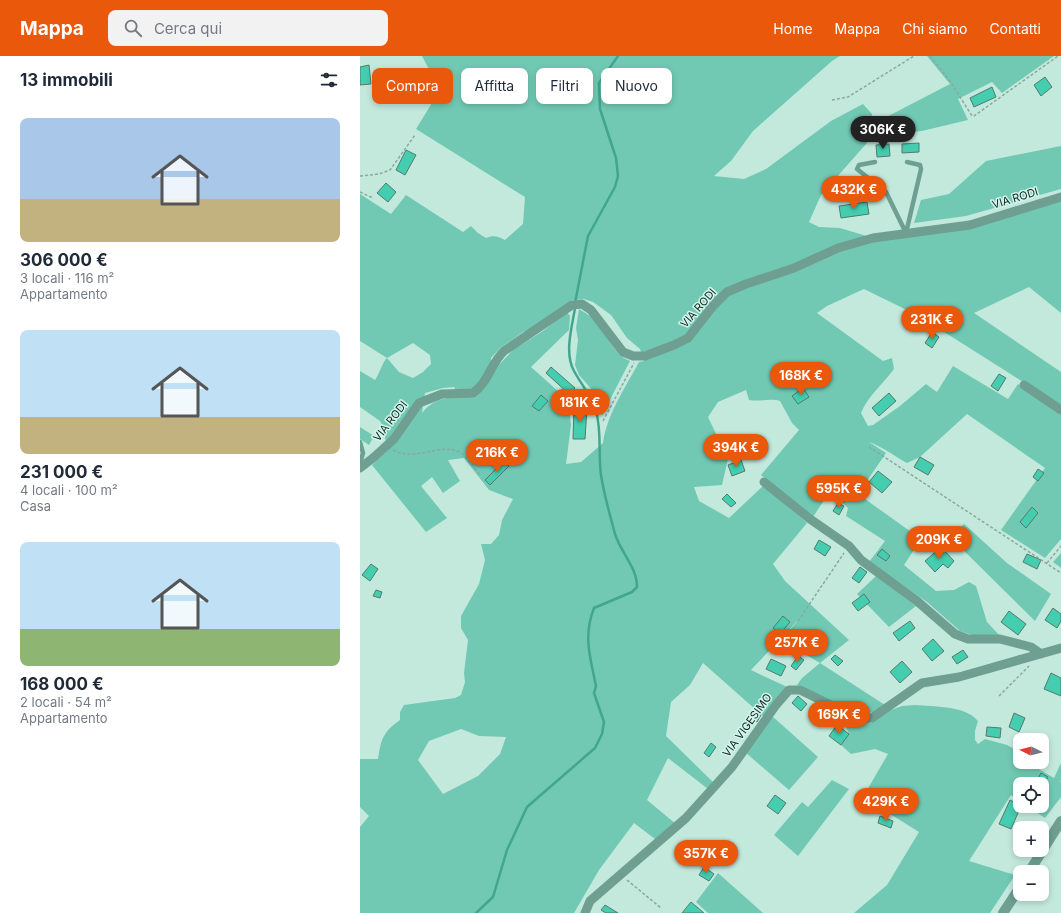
<!DOCTYPE html>
<html lang="it">
<meta charset="utf-8">
<style>
:root{--surface:#fff;--page:#f2f2f3;--text:#1f2937;--muted:#747a83;--accent:#ea580c}
body{margin:0;font-family:Inter,sans-serif;background:var(--page);color:var(--text);height:100vh;display:flex;flex-direction:column;font-size:15px;white-space:nowrap}
*{box-sizing:border-box;margin:0}
p{font-size:13px;color:var(--muted)}
.icon{flex:none;width:22px;height:22px;fill:none;stroke:currentColor;stroke-width:2;stroke-linecap:round;stroke-linejoin:round}
.map{position:relative;flex:1;overflow:hidden}
.panel{display:flex;flex-direction:column;background:var(--surface);width:360px}
.panel>*{flex:none}
.guide{position:absolute;left:12px;top:12px;width:380px;height:36px;display:flex;gap:8px}
.needle{width:26px;rotate:276deg}
.tools{position:absolute;left:653px;top:677px;display:grid;gap:8px}
.tools a{display:grid;place-items:center;width:36px;height:36px;border-radius:8px;background:var(--surface);box-shadow:0 2px 6px #0003;font-size:20px}
.price{position:absolute;translate:-50% -34px;padding:0 9px;border-radius:14px;background:var(--accent);color:#fff;font-size:13px;line-height:26px;filter:drop-shadow(0 1px 2px #0008)}
.price::after{content:'';position:absolute;left:50%;top:24px;width:12px;height:9px;margin-left:-6px;background:inherit;clip-path:polygon(0 0,100% 0,50% 100%)}
.price.on{background:#222;color:#fff}
ul{padding:0;list-style:none}
li{display:grid;align-content:center;gap:8px;height:212px;padding:0 20px}
li span{display:grid;place-items:center;height:124px;border-radius:8px;color:#555}
li>.icon{margin-inline-start:auto}
span .icon{width:72px;height:72px;fill:#fffc;stroke-width:1}
li b{font-size:17px}
h2{display:flex;justify-content:space-between;align-items:center;height:48px;padding:0 20px;font-size:17px}
.tag{padding:0 14px;border-radius:8px;background:var(--surface);box-shadow:0 2px 6px #0003;font-size:14px;line-height:36px}
.tag.on{background:var(--accent);color:#fff}
header{display:flex;align-items:center;gap:24px;box-sizing:border-box;height:56px;padding:0 20px;background:var(--accent);color:#fff}
header strong{font-size:19px}
nav{display:flex;gap:22px;margin-inline-start:auto;font-size:14px}
.search{width:280px;height:36px;background:var(--page);display:flex;align-items:center;gap:10px;box-sizing:border-box;padding:0 14px;border-radius:8px;color:var(--muted);font-size:15px}
main{display:flex;flex:1;min-height:0}
.map>svg:first-child{display:block}
.green{fill:#71c9b3;fill-rule:evenodd}
.lines{fill:none;stroke-linecap:round;stroke-linejoin:round}
.stream{stroke:#42a68f;stroke-width:2.5}
.building{fill:#44cdaf;stroke:#56796f}
.path{stroke:#8aa89f;stroke-width:1.5;stroke-dasharray:3 2;stroke-linecap:butt}
.service{stroke:#6e9f91;stroke-width:4.5}
.minor{stroke:#6e9f91;stroke-width:9}
.tertiary{stroke:#6e9f91;stroke-width:10}
.labels{text-anchor:middle;stroke-width:3;stroke-linejoin:round;paint-order:stroke}
.street-label{font-size:11px;fill:#172521;stroke:#d0f6eb}
</style>
<header>
<strong>Mappa</strong>
<div class="search"><svg class="icon" aria-label="search" viewBox="0 0 24 24"><circle cx="10" cy="10" r="6"/><path d="M15 15l6 6"/></svg>Cerca qui</div>
<nav><a>Home</a><a>Mappa</a><a>Chi siamo</a><a>Contatti</a></nav>
</header>
<main>
<section class="panel">
<h2>13 immobili<svg class="icon" aria-label="filters" viewBox="0 0 24 24"><path d="M4 7h16M4 17h16"/><circle cx="9" cy="7" r="2"/><circle cx="15" cy="17" r="2"/></svg></h2>
<ul>
<li><span style="background:linear-gradient(#a9c7e8 65%,#c2b280 0)"><svg class="icon" aria-label="home" viewBox="0 0 24 24"><path d="M3 11l9-7 9 7M6 9v11h12V9"/></svg></span><div><b>306 000 €</b><p>3 locali · 116 m²</p><p>Appartamento</p></div></li>
<li><span style="background:linear-gradient(#bfe0f5 70%,#c2b280 0)"><svg class="icon" aria-label="home" viewBox="0 0 24 24"><path d="M3 11l9-7 9 7M6 9v11h12V9"/></svg></span><div><b>231 000 €</b><p>4 locali · 100 m²</p><p>Casa</p></div></li>
<li><span style="background:linear-gradient(#bfe0f5 70%,#8fb573 0)"><svg class="icon" aria-label="home" viewBox="0 0 24 24"><path d="M3 11l9-7 9 7M6 9v11h12V9"/></svg></span><div><b>168 000 €</b><p>2 locali · 54 m²</p><p>Appartamento</p></div></li>
</ul>
</section>
<div class="map">
<svg width="701" height="857" viewBox="0 0 701 857">
<rect width="100%" height="100%" fill="#c3e9dd"/>
<path class="green" d="M62 0H480L472 5 393 75 371 105 354 120 384 123 406 113 471 65 503 48 512 58 513 68 590 28 567 0H694L642 37 632 26 598 43 608 64 562 75 514 79 461 139 449 166 459 171 480 172 513 182 585 173 701 141V257L669 231 614 257 701 316V350L559 260 504 233 467 250 457 257 523 305 532 302 534 313C523 328 508 340 501 357L508 370 513 369 540 350 566 328 577 336 593 310 648 343 658 328 701 357V483L685 502 641 474 685 412 607 358 560 401 547 407C534 400 523 391 509 386L526 397 498 438 561 483 544 509 576 535 594 534 609 526 616 530 627 566 640 580H615L600 575 567 546 509 506 525 485 486 460 488 452 470 435 453 461 401 419 439 374 432 367 420 345C409 342 400 346 389 344L386 334 358 346 348 361 368 403 362 429 334 431 339 445 369 462 404 429 447 467 413 508 425 525 489 584 460 607 525 649 514 656 499 658 437 629 442 622 460 607 421 584 441 561 391 614 427 631 404 661 343 607 330 629 311 646 306 680 353 726 348 733 308 702 287 744 316 768 295 783 274 767 239 814 214 857H0V771L9 760 0 751V703H18C21 683 23 676 40 664V656L44 649 95 642 101 639 105 626 104 617 108 584 101 572V560L119 528 125 504 121 488H131L139 479 142 464 153 443 129 434 104 402 88 404 100 425 83 437 72 421 61 430 87 462 66 476 12 409 28 394 24 378V372L20 365 0 351V315L15 324C19 318 23 305 27 302L0 285V138L31 158 46 139 103 176 111 170 118 177 126 182C133 179 138 180 145 184L163 168 165 141 56 73 80 34ZM224 243 233 246 251 259 267 282 280 293 284 305 279 306C265 332 247 358 243 387L221 406 206 408 211 369 208 344 171 311 209 274 210 260 207 256 183 275 153 294 132 316 131 302 140 292 163 276 173 272 212 244ZM53 287 70 299 71 308 63 316 53 322 39 316 27 302ZM94 331 99 341C82 342 73 344 62 357L65 337 83 332ZM101 673 119 680 146 681 140 698 118 720 83 738 58 704 69 685Z
M701 90V133L606 160 554 167 561 144 589 138 626 105Z
M219 253C225 257 233 261 237 267 250 280 252 298 270 305L242 359 235 337 219 319 215 309 218 284 216 272Z
M0 371 14 380 9 389 0 383Z
M604 468 647 507 691 538 675 565 590 481Z
M701 497V512L693 506Z
M516 520 556 550 529 571 497 538Z
M555 649C573 651 605 649 618 665L615 675V684L618 688 625 683 647 689 660 696V706H667L694 722 701 707V725H699L701 726V741L685 762 667 750H682V728H660V745L651 739 609 805 655 819 630 857H494L527 829 559 776 503 741 528 698 515 693 491 698 481 689 489 678 485 668 487 663 502 667H511L531 654 542 650Z
M412 660 458 701 429 734 386 697Z
M472 724 489 733 438 800 414 779 442 746 448 751Z
M358 817 403 857H348L336 846Z"/>
<g class="lines">
<path class="stream" d="M215 247 228 180 255 131 258 120 256 102 240 53 239 27 258 0
M116 857 133 841 147 794 167 751 235 692 242 678 244 666 234 637 236 630C230 601 223 580 234 552L272 536 277 531C277 511 261 497 255 478 250 459 244 439 241 419 238 398 242 376 236 355 232 341 221 328 214 315 204 297 212 271 215 252"/>
</g>
<path class="building" d="M9 9 11 28 0 29V11Z
M685 21 692 31 681 40 674 29Z
M632 31 636 41 614 51 610 42Z
M559 87V96L542 97V88Z
M529 88 530 100 517 101 516 89Z
M46 94 56 99 45 119 36 114Z
M26 127 36 136 28 146 17 137Z
M507 146 509 158 481 162 479 150Z
M572 276 579 281 572 292 565 287Z
M191 311 215 332 209 338 186 317Z
M639 318 646 322 638 335 631 330Z
M443 332 449 341 438 348 432 340Z
M529 337 536 345 519 360 512 352Z
M181 339 188 345 179 355 172 350Z
M214 352H227L225 383H213Z
M560 401 574 409 568 419 554 411Z
M381 404 385 415 372 420 368 409Z
M144 405 149 410 130 429 125 424Z
M678 413 684 417 678 425 673 421Z
M518 415 532 426 522 437 509 426Z
M460 428 467 432 464 439 457 435Z
M367 438 376 447 371 451 362 443Z
M478 447 484 450 479 459 473 455Z
M672 451 678 457 666 472 660 466Z
M459 484 471 491 465 500 454 493Z
M581 491 594 505 588 512 583 508 575 516 565 505Z
M522 493 530 500 526 505 517 499Z
M667 498 681 504 677 513 663 506Z
M11 508 18 513 10 525 2 519Z
M500 511 507 516 499 527 492 522Z
M16 534 22 536 20 542 13 540Z
M504 538 510 546 498 555 492 547Z
M693 552 701 558V565L697 572 685 564Z
M649 555 666 568 658 579 641 566Z
M423 560 430 566 420 578 413 572Z
M550 565 555 572 539 585 533 577Z
M573 583 584 595 572 605 562 593Z
M603 594 608 601 597 608 592 601Z
M475 599 483 605 478 610 471 603Z
M438 600 444 604 436 614 431 610Z
M411 603 426 610 421 620 406 613Z
M542 605 552 616 540 627 530 616Z
M691 617 701 622V640L684 633Z
M438 640 447 648 441 655 432 647Z
M466 653 474 658 468 666 461 661Z
M397 656 401 659 397 666 393 663Z
M654 657 665 662 659 676 649 671Z
M477 669 489 678 481 689 469 680Z
M627 671 641 672 640 682 626 680Z
M351 687 356 691 349 701 344 697Z
M681 717 688 721 683 730 676 726Z
M415 739 426 747 418 758 407 750Z
M650 744 661 750 651 773 639 768Z
M520 760 533 765 531 772 518 767Z
M349 788 354 794 357 790 366 798 360 806 352 798 348 802 341 796Z
M344 811 354 818 349 825 339 819Z
M331 846 344 857H322Z
M245 849 258 857H246L241 854Z"/>
<g class="lines">
<path class="path" d="M570 0 590 25 612 60H614L698 0
M472 44 488 41 554 0
M0 120 19 118 30 114 55 79
M0 136 13 142
M243 365 274 307
M509 391 701 517
M33 394C56 407 80 385 101 397 108 402 114 412 120 419
M687 507 701 490
M438 565 484 497
M639 640 669 610
M267 824 301 852"/>
<path class="service" d="M515 106 499 109 497 113 526 136 546 177 561 113 560 109 547 106
M0 386 3 397 0 407"/>
<path class="minor" d="M664 329 701 354
M0 412 13 402 34 383 59 347 82 338 113 337C128 327 131 307 144 295L212 249 222 248 231 254 263 296 273 300H285L314 289 328 282 353 250 367 236 386 228 434 212 478 192 513 182 610 169 701 141
M404 426 450 463 489 490 501 504 557 545 595 578 608 583H640L671 591 681 598
M225 857 230 845 326 762 372 711 416 649 429 634H440L500 663 512 662 562 627 599 621 701 592"/>
<path class="tertiary" d="M669 816 701 765
M643 857 660 831"/>
</g>
<g class="labels">
<g class="street-label">
<text transform="translate(655 142) rotate(-17)" y="4">VIA RODI</text>
<text transform="translate(338 252) rotate(-49)" y="4">VIA RODI</text>
<text transform="translate(30 365) rotate(-52)" y="4">VIA RODI</text>
<text transform="translate(387 669) rotate(-54)" y="4">VIA VIGESIMO</text>
</g>
</g>
</svg>
<div class="tools">
<a><svg class="needle" viewBox="-14 -14 28 28"><path d="M0-13l5 13h-10z" fill="#e53935"/><path d="M0 13l5-13h-10z" fill="#747a83"/></svg></a>
<a><svg class="icon" aria-label="locate" viewBox="0 0 24 24"><circle cx="12" cy="12" r="6"/><path d="M12 2v4M12 18v4M2 12h4M18 12h4"/></svg></a>
<a>+</a>
<a>−</a>
</div>
<b class="price on" style="left:523px;top:94px">306K €</b>
<b class="price" style="left:494px;top:154px">432K €</b>
<b class="price" style="left:572px;top:284px">231K €</b>
<b class="price" style="left:441px;top:340px">168K €</b>
<b class="price" style="left:220px;top:367px">181K €</b>
<b class="price" style="left:376px;top:412px">394K €</b>
<b class="price" style="left:137px;top:417px">216K €</b>
<b class="price" style="left:479px;top:453px">595K €</b>
<b class="price" style="left:579px;top:504px">209K €</b>
<b class="price" style="left:437px;top:607px">257K €</b>
<b class="price" style="left:479px;top:679px">169K €</b>
<b class="price" style="left:526px;top:766px">429K €</b>
<b class="price" style="left:346px;top:818px">357K €</b>
<div class="guide">
<a class="tag on">Compra</a>
<a class="tag">Affitta</a>
<a class="tag">Filtri</a>
<a class="tag">Nuovo</a>
</div>
</div>
</main>
